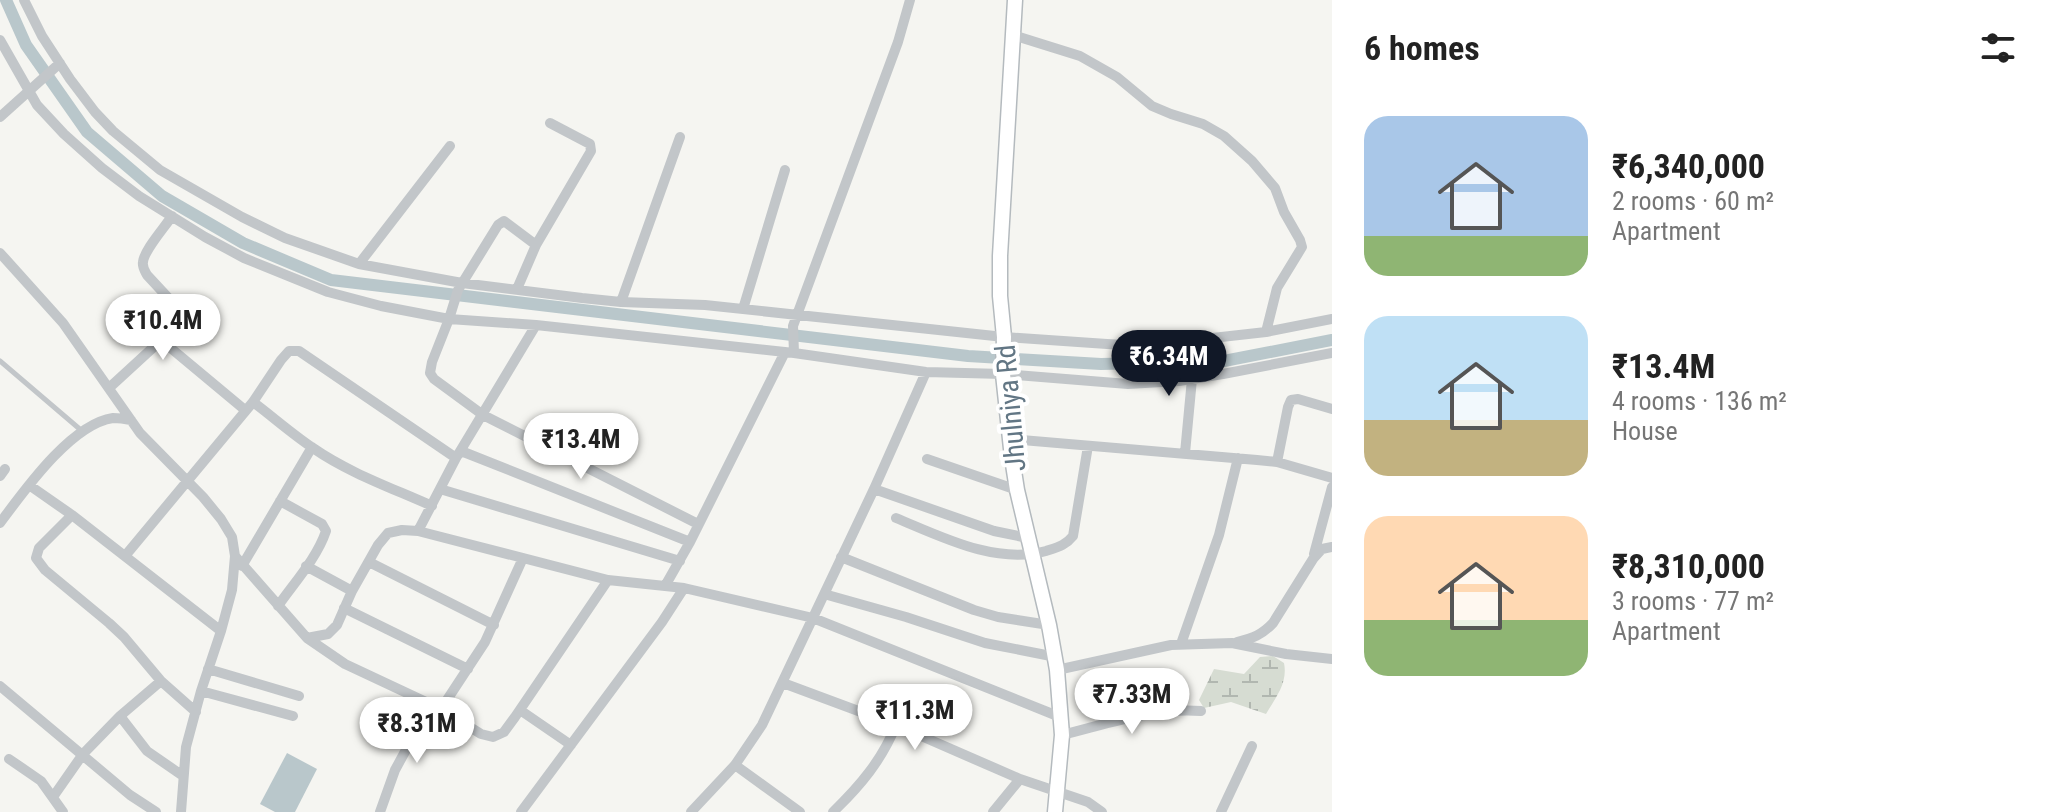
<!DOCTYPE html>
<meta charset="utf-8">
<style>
:root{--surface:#fff;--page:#f6f6f6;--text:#222;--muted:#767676;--accent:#111827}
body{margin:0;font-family:"Roboto Condensed",sans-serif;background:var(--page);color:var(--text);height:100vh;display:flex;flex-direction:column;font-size:30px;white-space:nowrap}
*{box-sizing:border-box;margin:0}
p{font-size:26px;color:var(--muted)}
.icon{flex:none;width:44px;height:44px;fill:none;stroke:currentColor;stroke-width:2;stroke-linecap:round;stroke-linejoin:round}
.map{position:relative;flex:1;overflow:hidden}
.details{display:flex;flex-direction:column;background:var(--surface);width:720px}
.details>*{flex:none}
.price{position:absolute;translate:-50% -68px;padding:0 18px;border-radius:28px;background:#fff;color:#222;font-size:26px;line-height:52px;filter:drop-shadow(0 2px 4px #0008)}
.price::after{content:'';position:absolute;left:50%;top:48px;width:24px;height:18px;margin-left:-12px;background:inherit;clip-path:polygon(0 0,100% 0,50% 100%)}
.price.active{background:var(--accent);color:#fff}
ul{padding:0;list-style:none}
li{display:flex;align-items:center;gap:24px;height:200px;padding:0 32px}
li span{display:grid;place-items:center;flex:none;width:224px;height:160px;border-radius:24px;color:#555}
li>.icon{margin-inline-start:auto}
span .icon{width:96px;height:96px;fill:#fffc;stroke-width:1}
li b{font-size:34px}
h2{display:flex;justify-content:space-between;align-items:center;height:96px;padding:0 32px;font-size:34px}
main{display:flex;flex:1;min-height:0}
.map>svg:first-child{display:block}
.wetland{fill:url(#wetland-marsh)}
.water{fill:#b9c7cb}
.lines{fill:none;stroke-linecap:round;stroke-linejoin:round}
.canal{stroke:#b9c7cb;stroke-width:12}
.secondary-casing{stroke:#b4babe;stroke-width:17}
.lane{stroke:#c2c6c9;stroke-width:5}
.street{stroke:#c2c6c9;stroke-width:10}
.secondary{stroke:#fff;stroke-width:14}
.labels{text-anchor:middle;stroke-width:8;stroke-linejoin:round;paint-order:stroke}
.street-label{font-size:28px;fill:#627684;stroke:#fff}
</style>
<main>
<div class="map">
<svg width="1332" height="812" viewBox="0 0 1332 812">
<defs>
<pattern id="wetland-marsh" width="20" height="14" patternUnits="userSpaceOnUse" patternTransform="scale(2)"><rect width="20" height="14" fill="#d6dcd2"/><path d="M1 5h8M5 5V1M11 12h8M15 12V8" fill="none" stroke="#b1b7b0"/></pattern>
</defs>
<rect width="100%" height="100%" fill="#f5f5f1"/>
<path class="wetland" d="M1273 656 1284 663C1288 683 1276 697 1266 714L1231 702 1204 708 1199 700 1214 669 1244 674 1260 657Z"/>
<path class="water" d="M287 753 317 769 295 812H275L260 804Z"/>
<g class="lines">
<path class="canal" d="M6 0 26 45 87 132 162 196 243 243 331 280 968 356 1101 364 1224 361 1332 340"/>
<defs>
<path id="secondary" d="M1015 0 1000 256V296L1004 337 1003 374 1012 458 1017 490 1049 625 1057 670 1062 735 1055 812"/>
</defs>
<use href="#secondary" class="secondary-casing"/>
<path class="lane" d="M0 361 82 431"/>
<path class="street" d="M24 0 42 36 70 79 95 112 113 131 160 170 242 217 285 238 359 264 462 283 582 298 621 302 705 305 1004 337 1107 344 1141 346 1266 332 1332 319
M1013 35 1080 56 1117 77 1152 106 1171 114 1203 124 1224 136 1252 161 1275 188 1284 212 1300 240 1302 247 1277 288 1266 332
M0 40 37 105 64 134 102 168 139 196 205 237 244 258 328 292 381 306 449 319 536 325 794 353 926 372 1003 374 1128 384 1179 381 1223 374 1332 353
M0 117 60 63
M172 216C165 227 144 250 143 262 142 267 145 271 147 275L186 317
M536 245 504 221 498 225 458 290 449 319 432 362 430 373 434 379 483 415 698 524
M0 253 63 323 140 433 203 497 221 519 232 537 235 556 232 590 221 631 201 691 186 747 181 812
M359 264 450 146
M517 289 536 245 591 151 590 144 550 123
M621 302 680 137
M743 309 785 170
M161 340 245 410
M794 353 793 326 797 315 898 42 910 0
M109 388 194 310
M253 402C273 417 292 434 313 448 349 473 392 488 432 506
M1010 439 1257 460 1277 462 1332 478
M461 451 690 542
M1185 453 1192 379
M927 459 1017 490
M1277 462 1288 407 1291 400 1298 399 1332 409
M0 476 5 469
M29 485 72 515 221 631
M440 489 680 561
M874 489 994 531 1028 538
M72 515 39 548 36 558 45 570 109 623 124 637 161 681 196 712
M896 518C942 537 996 565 1046 551 1058 547 1066 545 1073 536L1088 446
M0 523C24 491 71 424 113 418 118 418 126 419 131 420
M418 531 456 458 536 325
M1314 554 1332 487
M125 556 253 402 281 360 289 351H299L456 458
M235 556 307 638 328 634 337 625 352 591 378 545 388 533 402 530 418 531 608 580 684 588 813 618 1060 717
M841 557 974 610 998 617 1049 625
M369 562 494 625
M242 566 312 447
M306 566 352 591
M665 586 690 542 785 352
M824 594 906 617 985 643 1056 657
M278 606C294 583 317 558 326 531L322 524 280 501
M344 608 468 669
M307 638 345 664 441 709 481 734 493 737 504 732 515 717 608 580
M1237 642C1253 638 1262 635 1273 623L1313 559 1322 549 1332 547
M1181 644 1219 535 1238 458
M208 669 299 696
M1057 670 1171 645 1232 643 1286 654 1332 659
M783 683 896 725 1020 779 1088 802 1102 812
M0 686 130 795 156 812
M201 691 293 716
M520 710 571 745
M120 716 147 751 183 776
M1062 735C1107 724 1154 707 1201 711
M9 759 41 781 63 812
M735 765 800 812
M53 797 83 754 120 716 161 681
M380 812 395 770 407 748 441 709 485 642 523 558
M521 812 662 622 684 588
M691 812 735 765 762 725 874 489 926 372
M833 812C860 786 882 760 896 725
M993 812 1020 779
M1221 812 1252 746"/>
<use href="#secondary" class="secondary"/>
</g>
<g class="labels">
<g class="street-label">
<text transform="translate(1010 408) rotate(-95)" y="10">Jhulniya Rd</text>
</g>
</g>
</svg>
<b class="price" style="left:163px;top:362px">₹10.4M</b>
<b class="price active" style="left:1169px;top:398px">₹6.34M</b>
<b class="price" style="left:581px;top:481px">₹13.4M</b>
<b class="price" style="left:1132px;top:736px">₹7.33M</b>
<b class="price" style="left:915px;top:752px">₹11.3M</b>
<b class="price" style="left:417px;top:765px">₹8.31M</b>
</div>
<section class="details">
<h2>6 homes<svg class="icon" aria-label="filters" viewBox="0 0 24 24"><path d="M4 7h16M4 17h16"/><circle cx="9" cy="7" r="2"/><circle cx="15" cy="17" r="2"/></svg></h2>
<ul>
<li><span style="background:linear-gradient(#a9c7e8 75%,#8fb573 0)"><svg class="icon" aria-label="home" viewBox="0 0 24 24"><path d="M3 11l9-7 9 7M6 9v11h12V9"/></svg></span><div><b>₹6,340,000</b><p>2 rooms · 60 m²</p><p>Apartment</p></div></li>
<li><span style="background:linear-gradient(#bfe0f5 65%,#c2b280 0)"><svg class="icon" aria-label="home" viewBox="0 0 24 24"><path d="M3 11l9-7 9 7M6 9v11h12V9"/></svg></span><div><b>₹13.4M</b><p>4 rooms · 136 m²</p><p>House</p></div></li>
<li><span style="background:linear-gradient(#ffd9b3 65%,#8fb573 0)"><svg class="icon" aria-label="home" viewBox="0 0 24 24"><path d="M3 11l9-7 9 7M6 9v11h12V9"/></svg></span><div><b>₹8,310,000</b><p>3 rooms · 77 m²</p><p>Apartment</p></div></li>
</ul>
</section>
</main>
